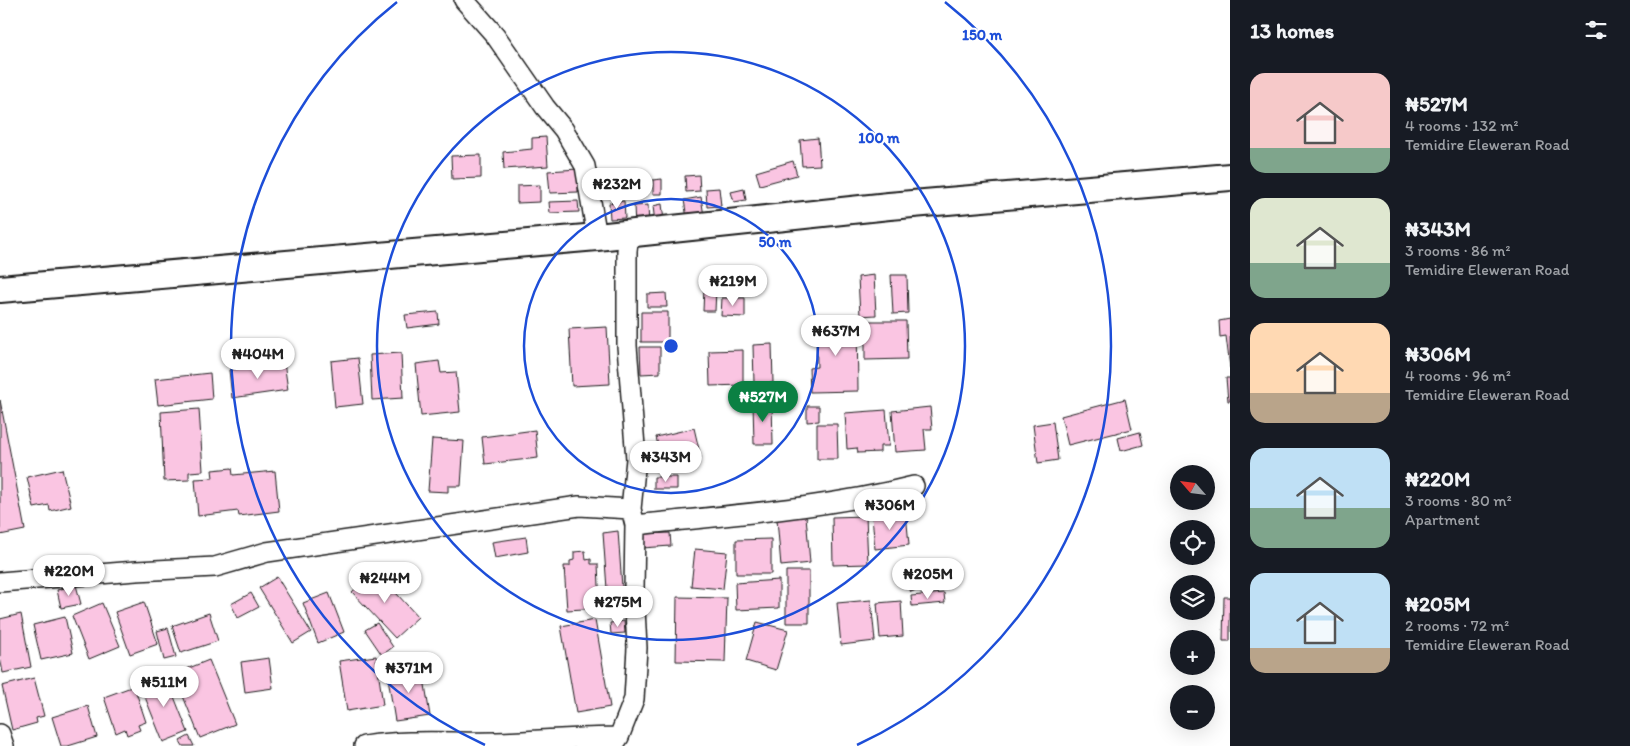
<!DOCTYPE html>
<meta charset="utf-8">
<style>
:root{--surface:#171b24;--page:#242831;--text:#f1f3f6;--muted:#9ea1a6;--accent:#0b8043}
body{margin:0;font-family:Itim,sans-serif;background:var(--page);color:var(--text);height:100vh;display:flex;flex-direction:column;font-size:19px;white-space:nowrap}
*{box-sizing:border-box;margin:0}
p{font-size:16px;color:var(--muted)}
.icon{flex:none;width:28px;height:28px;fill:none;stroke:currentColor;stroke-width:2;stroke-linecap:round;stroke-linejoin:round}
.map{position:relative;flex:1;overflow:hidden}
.side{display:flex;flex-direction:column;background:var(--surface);width:400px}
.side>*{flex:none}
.needle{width:32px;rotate:298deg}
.buttons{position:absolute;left:1170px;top:465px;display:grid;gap:10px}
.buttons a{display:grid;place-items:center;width:45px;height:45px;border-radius:50%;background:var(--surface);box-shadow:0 5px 20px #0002;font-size:25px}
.price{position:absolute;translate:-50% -42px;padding:0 11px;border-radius:18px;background:#fff;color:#222;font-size:16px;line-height:32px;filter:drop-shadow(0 1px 2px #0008)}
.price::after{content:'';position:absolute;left:50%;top:30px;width:15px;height:11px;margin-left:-8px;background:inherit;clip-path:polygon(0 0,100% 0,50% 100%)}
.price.active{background:var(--accent);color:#fff}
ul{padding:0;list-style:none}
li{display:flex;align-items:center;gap:15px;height:125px;padding:0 20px}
li span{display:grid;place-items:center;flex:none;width:140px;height:100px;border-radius:15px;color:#555}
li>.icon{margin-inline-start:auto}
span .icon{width:60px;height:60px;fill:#fffc;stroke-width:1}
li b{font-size:21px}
h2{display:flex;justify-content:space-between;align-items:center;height:60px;padding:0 20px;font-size:21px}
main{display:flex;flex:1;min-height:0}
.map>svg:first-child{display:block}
.building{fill:#fac5e2;stroke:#1c1c1c}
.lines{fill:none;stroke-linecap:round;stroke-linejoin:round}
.minor-casing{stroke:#1c1c1c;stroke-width:22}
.secondary-casing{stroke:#1c1c1c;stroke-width:30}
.minor{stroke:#fff;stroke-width:19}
.secondary{stroke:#fff;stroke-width:26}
.ring{fill:none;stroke:#1d4ed8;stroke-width:2.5}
.centre{fill:#1d4ed8;stroke:#fff;stroke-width:2.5}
.ring-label{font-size:15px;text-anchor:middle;font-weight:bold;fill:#1d4ed8;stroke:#fff;stroke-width:4;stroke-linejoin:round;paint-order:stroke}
</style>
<main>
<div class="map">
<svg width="1230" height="746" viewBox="0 0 1230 746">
<rect width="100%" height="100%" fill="#fff"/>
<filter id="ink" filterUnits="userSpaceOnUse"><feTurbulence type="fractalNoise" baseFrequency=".02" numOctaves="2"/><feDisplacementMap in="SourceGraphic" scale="10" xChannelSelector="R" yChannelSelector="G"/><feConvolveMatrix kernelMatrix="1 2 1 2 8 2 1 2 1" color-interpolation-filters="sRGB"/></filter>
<g filter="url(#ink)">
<path class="building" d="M546 137 548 166 504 169 503 152 532 149V138Z
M818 138 820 165 802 166 800 140Z
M481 155V178L452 179 451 156Z
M793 161 797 175 760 185 756 172Z
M578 169V192L550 193 548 171Z
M644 172 645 195 597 197V179L614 178V173Z
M699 175 700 191 686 192 685 176Z
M662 179V194H653V180Z
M540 185V202L517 203V186Z
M719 188 721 206 707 207 706 189Z
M744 189 746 200 734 202 731 192Z
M701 197 704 216 687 218 684 200Z
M578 201 579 212 550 213 549 202Z
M624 201 625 218 610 219 609 203Z
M662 204 664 221 655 223 653 206Z
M648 205 649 226 635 227 634 206Z
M874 275 876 315 860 316 858 277Z
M891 275H907L908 313 893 314Z
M704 288 716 289 715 311H703Z
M666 293 667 307H647V294Z
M722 298H745V317L721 316Z
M438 312 439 324 407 328 405 315Z
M641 312H668V342H641Z
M1230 319V368L1226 336 1220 337 1219 321Z
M857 320 858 391 810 392 809 368 817 367 816 321Z
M865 321H906L907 359 865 360Z
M607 327 610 384 572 386 569 329Z
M772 344 773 383H754L753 345Z
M640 347H660V373L641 374Z
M743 350V385L710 386 709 351Z
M401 353 403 398 372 400 370 355Z
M358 358 363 404 335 407 331 361Z
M439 361 441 373 456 372 460 412 421 416 416 364Z
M284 362 288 390 232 398 229 370Z
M210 373 212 399 158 405 155 379Z
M1226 378H1230V401H1228Z
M1125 399 1132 429 1068 445 1061 416Z
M0 400 25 530 0 535Z
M753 403H772L773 444H754Z
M807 406H819V421L807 422Z
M930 407 932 429H924L926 450 895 452 892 411Z
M199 409 203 471 189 472V480L164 481 161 412Z
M886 410 889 446H880V452L858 453 857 448 847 449 845 413Z
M1053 422 1058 460 1038 463 1033 425Z
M817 424H837L838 459H817Z
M694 428 701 458 663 467 656 437Z
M535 430 538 458 485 464 482 437Z
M1140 432 1143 445 1121 451 1118 438Z
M432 439 464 441 461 486H448V492L428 491Z
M232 468 233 475 275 471 279 511 239 516 238 511 198 516 195 479 213 478 212 470Z
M62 469 71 506 50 511 49 505 34 508 27 477Z
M654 477H677V489H654Z
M906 513 909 545 875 549 872 516Z
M806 516 810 563 781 566 777 519Z
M866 516 868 564 833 565 832 517Z
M618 531 623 601 608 603 603 533Z
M670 533 671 546 642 548V534Z
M526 537 528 552 495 558 492 542Z
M771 539V574H736V540Z
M695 549 727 552 723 589 691 586Z
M585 551 586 560 591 559V564H598L600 608 567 610 564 566H570V561L574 560V552Z
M937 561 944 578 911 592 903 575Z
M375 570 418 617 395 638 352 592Z
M786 571H809V623H786Z
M277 577 311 632 293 643 259 588Z
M779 580V608L736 610 735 583Z
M76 585 81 604 61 608 57 590Z
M251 593 259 607 238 618 231 604Z
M329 593 344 632 318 643 303 603Z
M944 593 945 603 912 606 911 596Z
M677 597 727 598 725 662 676 661Z
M1224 597H1230V641H1223Z
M871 600 875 641 841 645 837 603Z
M901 601 903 636 880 638 877 603Z
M144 602 158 644 130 654 115 612Z
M102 603 120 646 89 659 72 616Z
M209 613 218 641 181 653 172 626Z
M21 614 31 667 3 673 0 657V619Z
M65 617 73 653 41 660 33 625Z
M595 620 610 707 576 713 561 626Z
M624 621 625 633 611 634 610 623Z
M757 622 788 630 776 670 746 661Z
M377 623 393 647 382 655 365 630Z
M168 628 176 657 164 660 157 631Z
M376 656 383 705 347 711 339 661Z
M269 658 273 688 245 692 241 662Z
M209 660 235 724 200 738 174 674Z
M416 665 417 673 423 672 430 716 395 721 388 678 395 677 394 669Z
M159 674 164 687 169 684 188 732 163 742 139 682Z
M34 678 44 716 36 718 37 723 12 730 2 686Z
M134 686 146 722 138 725 140 730 127 735 125 729 116 733 104 697Z
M88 706 97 737 68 746H61L52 717Z
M189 736 194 746H183L180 741Z"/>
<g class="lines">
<defs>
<path id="minor" d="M464 0 495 35 545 107 564 130 585 166 597 237
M629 233 627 251V346L636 459 631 509 635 525C728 515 823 509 914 486
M0 582 136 571 215 567 267 552 579 506 631 509
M0 734 4 746
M364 746C408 739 453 743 497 742 538 741 578 737 619 737
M613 746 619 737 634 699 637 648 634 589 635 525"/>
<path id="secondary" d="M0 289 597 237 889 206 1230 177"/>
</defs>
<use href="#minor" class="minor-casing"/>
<use href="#secondary" class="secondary-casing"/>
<use href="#minor" class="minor"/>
<use href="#secondary" class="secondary"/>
</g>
</g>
<g class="ring">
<circle cx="671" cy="346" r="147"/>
<circle cx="671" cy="346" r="294"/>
<path d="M485 745A440 440 0 0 1 397 2M945 2A440 440 0 0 1 857 745"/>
</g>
<circle cx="671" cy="346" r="8" class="centre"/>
<g class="ring-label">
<text x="982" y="40">150 m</text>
<text x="879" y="143">100 m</text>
<text x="775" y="247">50 m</text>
</g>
</svg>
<div class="buttons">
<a><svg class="needle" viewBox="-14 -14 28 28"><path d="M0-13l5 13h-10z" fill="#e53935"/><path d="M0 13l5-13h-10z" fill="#9ea1a6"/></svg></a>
<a><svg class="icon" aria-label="locate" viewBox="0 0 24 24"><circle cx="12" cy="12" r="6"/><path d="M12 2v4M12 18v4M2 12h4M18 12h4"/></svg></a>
<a><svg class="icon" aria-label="layers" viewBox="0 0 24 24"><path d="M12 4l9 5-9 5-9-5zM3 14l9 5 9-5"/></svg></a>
<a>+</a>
<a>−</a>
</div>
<b class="price" style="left:617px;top:210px">₦232M</b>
<b class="price" style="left:733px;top:307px">₦219M</b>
<b class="price" style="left:836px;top:357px">₦637M</b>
<b class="price" style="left:258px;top:380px">₦404M</b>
<b class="price active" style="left:763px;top:423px">₦527M</b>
<b class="price" style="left:666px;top:483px">₦343M</b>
<b class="price" style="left:890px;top:531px">₦306M</b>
<b class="price" style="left:69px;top:597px">₦220M</b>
<b class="price" style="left:928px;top:600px">₦205M</b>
<b class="price" style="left:385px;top:604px">₦244M</b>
<b class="price" style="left:618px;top:628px">₦275M</b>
<b class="price" style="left:409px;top:694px">₦371M</b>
<b class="price" style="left:164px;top:708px">₦511M</b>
</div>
<section class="side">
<h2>13 homes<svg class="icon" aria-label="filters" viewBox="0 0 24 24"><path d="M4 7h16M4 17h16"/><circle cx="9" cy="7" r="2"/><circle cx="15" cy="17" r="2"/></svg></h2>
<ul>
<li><span style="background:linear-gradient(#f6c9c9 75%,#7fa58c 0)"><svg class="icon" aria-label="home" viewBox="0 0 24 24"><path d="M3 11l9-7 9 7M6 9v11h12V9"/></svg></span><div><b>₦527M</b><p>4 rooms · 132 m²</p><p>Temidire Eleweran Road</p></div></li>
<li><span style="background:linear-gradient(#dfe7d0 65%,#7fa58c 0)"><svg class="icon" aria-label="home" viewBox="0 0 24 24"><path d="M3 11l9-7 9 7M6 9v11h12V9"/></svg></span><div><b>₦343M</b><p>3 rooms · 86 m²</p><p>Temidire Eleweran Road</p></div></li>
<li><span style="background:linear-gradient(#ffd9b3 70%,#b9a48a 0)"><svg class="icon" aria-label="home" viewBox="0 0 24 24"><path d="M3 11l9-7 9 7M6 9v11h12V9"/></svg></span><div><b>₦306M</b><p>4 rooms · 96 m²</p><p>Temidire Eleweran Road</p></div></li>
<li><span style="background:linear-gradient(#bfe0f5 60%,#7fa58c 0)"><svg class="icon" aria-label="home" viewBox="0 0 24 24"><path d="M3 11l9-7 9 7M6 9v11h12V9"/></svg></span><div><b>₦220M</b><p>3 rooms · 80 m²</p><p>Apartment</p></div></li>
<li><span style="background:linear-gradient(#bfe0f5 75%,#b9a48a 0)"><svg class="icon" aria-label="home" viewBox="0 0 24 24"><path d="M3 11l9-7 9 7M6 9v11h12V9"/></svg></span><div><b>₦205M</b><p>2 rooms · 72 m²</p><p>Temidire Eleweran Road</p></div></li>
</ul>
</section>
</main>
